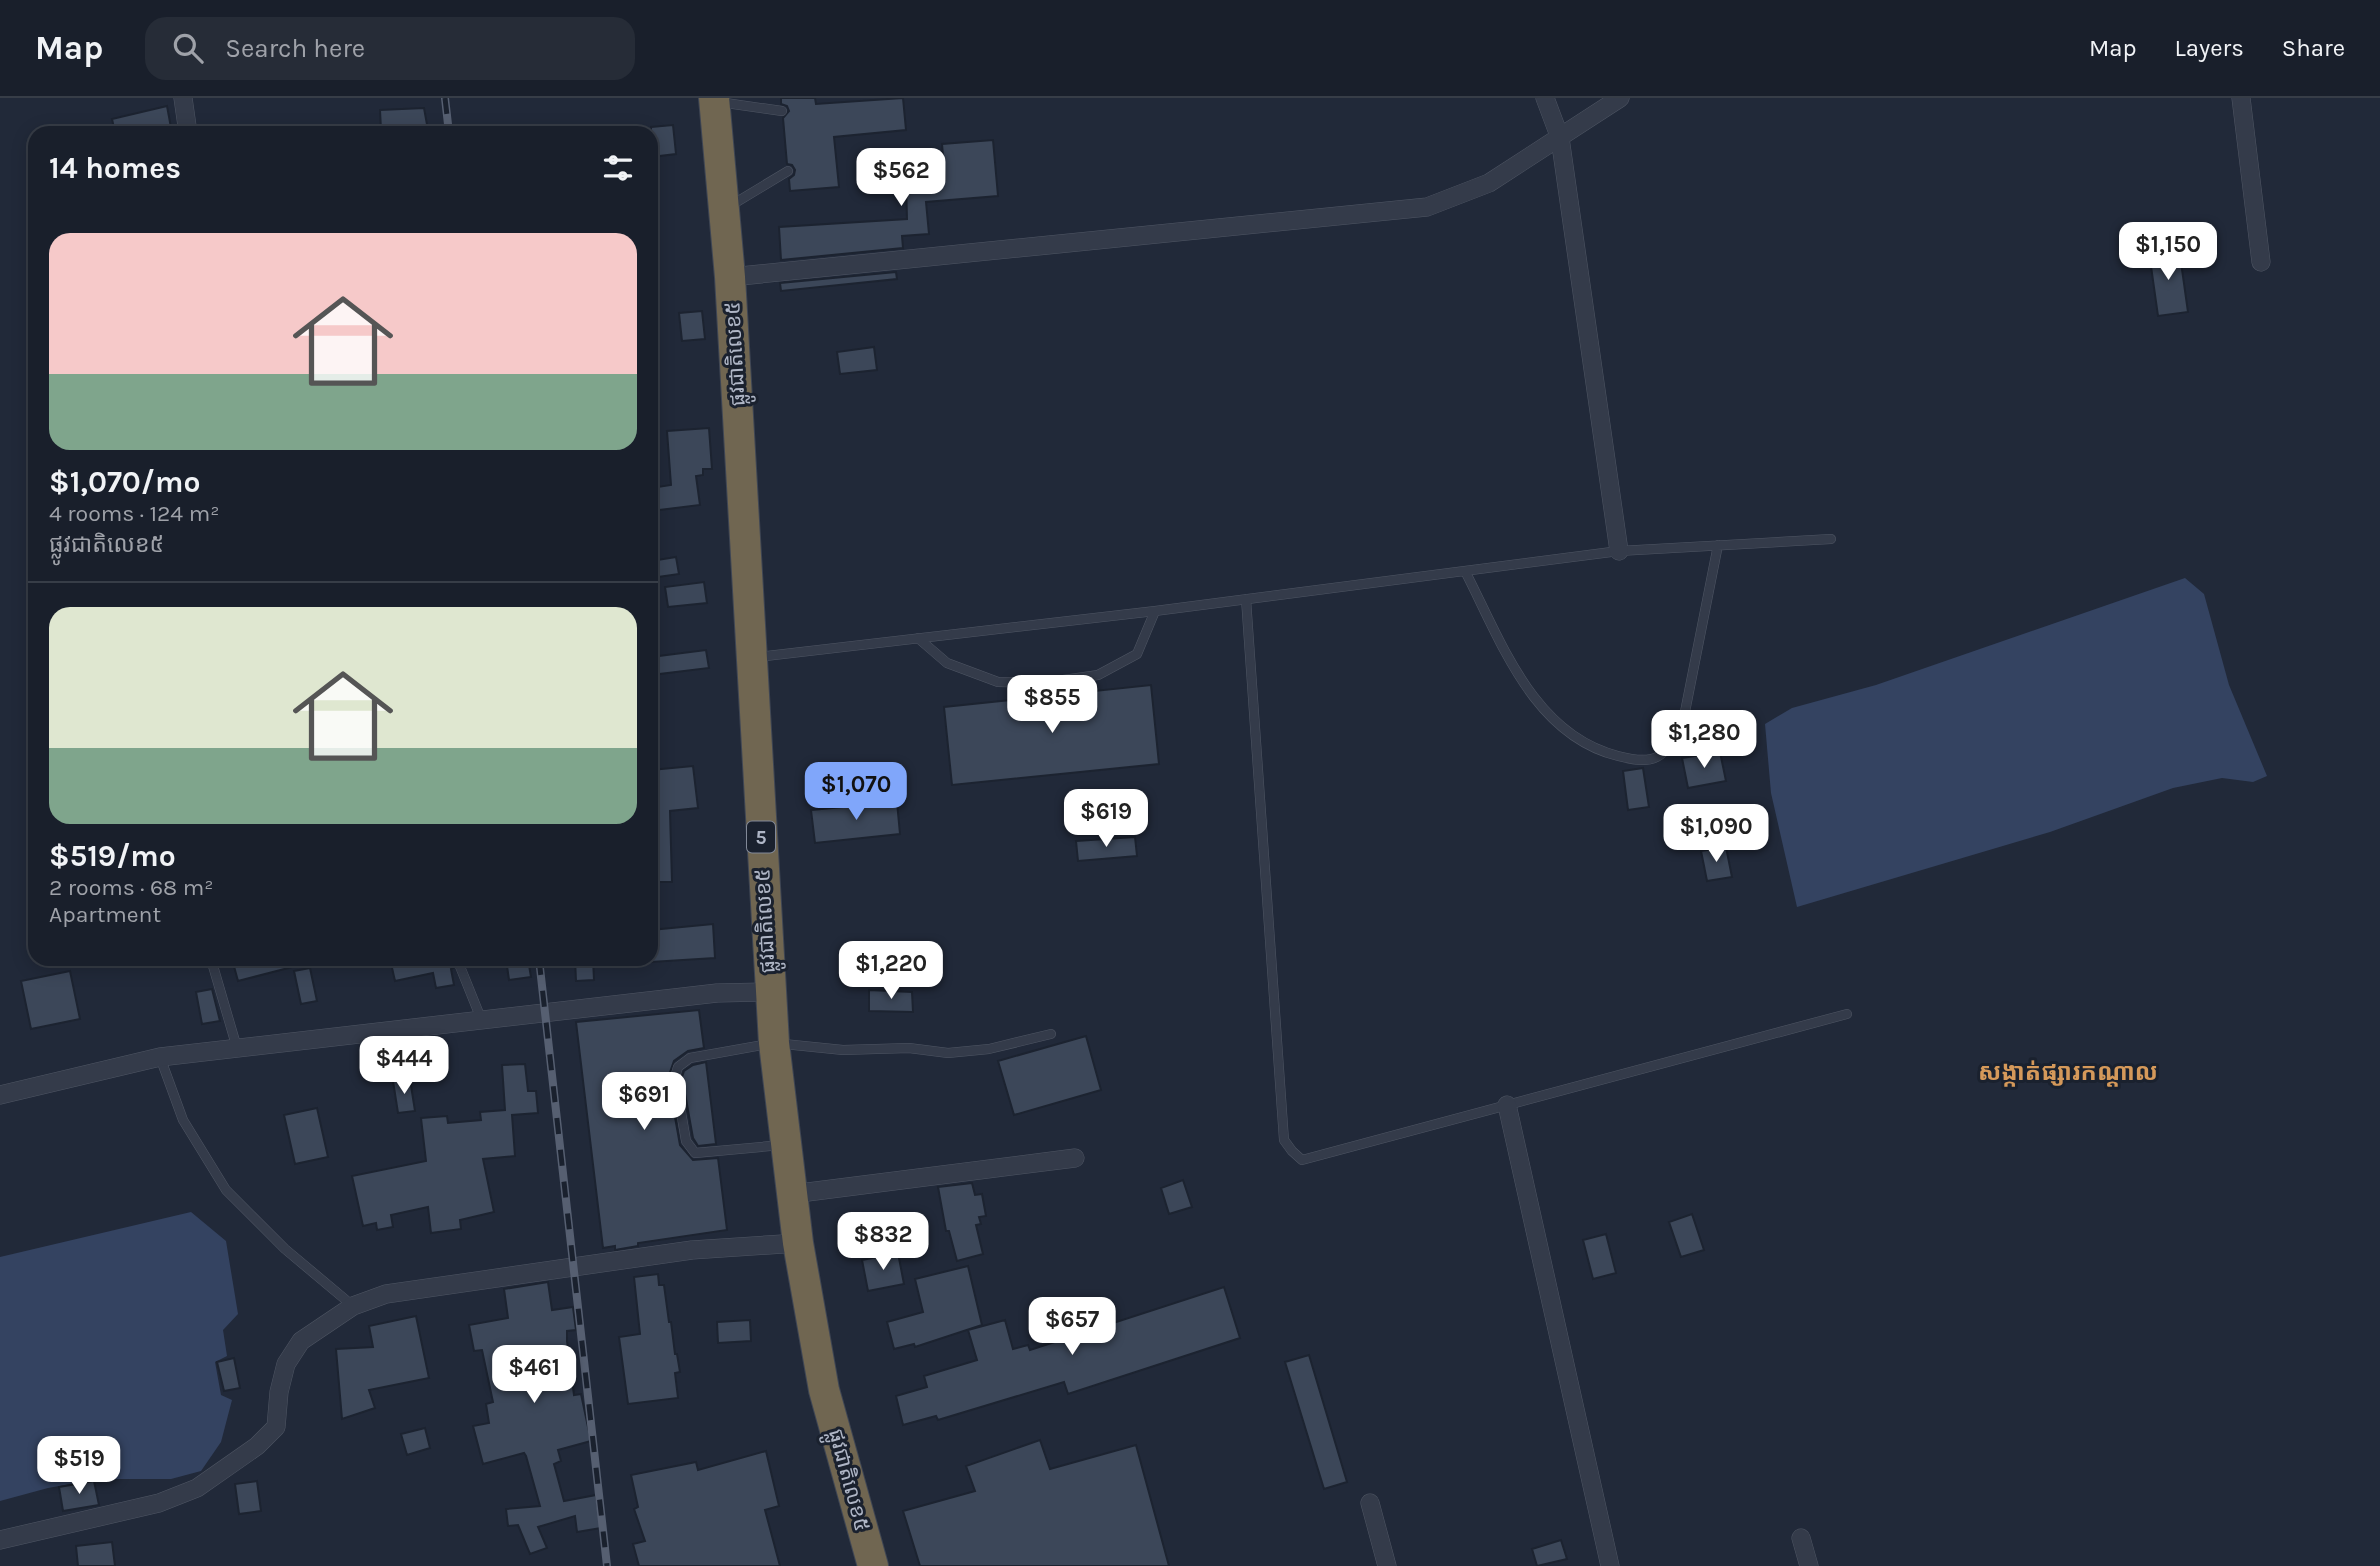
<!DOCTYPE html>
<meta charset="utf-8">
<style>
:root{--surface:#191f2b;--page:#262c37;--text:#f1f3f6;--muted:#9fa2a9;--line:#373d47;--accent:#80a6fa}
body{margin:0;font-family:Karla,"Noto Sans Khmer",sans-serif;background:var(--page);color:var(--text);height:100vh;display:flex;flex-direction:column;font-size:26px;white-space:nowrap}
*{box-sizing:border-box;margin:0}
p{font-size:23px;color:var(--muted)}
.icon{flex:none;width:38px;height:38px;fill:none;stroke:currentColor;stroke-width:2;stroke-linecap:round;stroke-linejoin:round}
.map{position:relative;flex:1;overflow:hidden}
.drawer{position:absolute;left:28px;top:28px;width:630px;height:840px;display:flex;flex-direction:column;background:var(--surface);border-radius:21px;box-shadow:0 4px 18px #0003,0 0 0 2px var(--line)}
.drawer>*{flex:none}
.price{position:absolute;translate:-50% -60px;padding:0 16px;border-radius:14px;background:#fff;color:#222;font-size:23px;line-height:46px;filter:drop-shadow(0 2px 4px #0008)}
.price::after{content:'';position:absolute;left:50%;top:42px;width:21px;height:16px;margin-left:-10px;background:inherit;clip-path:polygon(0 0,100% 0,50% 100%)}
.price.selected{background:var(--accent);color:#111}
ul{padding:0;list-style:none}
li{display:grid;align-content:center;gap:14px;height:371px;padding:0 21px}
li+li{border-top:2px solid var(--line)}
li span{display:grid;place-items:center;height:217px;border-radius:21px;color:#555}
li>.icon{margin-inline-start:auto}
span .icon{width:126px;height:126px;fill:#fffc;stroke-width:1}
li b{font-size:30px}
h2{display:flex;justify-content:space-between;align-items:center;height:84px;padding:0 21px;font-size:30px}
header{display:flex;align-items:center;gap:42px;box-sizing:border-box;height:98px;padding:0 35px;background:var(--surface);border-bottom:2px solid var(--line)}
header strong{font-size:33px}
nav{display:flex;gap:38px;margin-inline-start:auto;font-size:24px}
.search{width:490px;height:63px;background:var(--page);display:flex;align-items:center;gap:18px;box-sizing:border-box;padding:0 24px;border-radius:21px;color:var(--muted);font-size:26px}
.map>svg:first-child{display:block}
.water{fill:#344361}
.building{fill:#3c4759;stroke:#1c2330;stroke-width:2}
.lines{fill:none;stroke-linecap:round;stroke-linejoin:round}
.lane-casing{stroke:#4f5664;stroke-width:10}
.street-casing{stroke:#4f5664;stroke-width:19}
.highway-casing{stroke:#3f4654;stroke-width:32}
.lane{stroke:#343b4a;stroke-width:9}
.street{stroke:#343b4a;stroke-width:18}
.highway{stroke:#706651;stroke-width:30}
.rail-casing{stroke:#565f71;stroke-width:8}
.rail{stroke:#1a212e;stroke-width:5;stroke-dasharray:16;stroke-linecap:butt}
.labels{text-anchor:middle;stroke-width:6;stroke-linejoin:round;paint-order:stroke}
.shield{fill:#1a212e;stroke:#828998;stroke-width:2}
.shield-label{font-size:19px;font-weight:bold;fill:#afb6c6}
.street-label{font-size:21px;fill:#afb6c6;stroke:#1a212e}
.quarter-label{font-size:24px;font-weight:bold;fill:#d5995a;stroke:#1a212e}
</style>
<header>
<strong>Map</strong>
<div class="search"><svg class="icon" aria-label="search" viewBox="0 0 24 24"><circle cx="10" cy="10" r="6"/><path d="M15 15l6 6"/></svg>Search here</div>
<nav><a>Map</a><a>Layers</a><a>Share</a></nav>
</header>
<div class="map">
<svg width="2380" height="1468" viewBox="0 0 2380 1468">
<rect width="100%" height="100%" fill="#212939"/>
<path class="water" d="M2185 480 2204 496 2229 587 2267 678 2253 684 2222 680 2173 690 2050 734 1797 809 1771 695 1765 626 1792 610 1876 587Z
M191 1114 226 1143 238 1216 223 1232 227 1258 215 1264 221 1297 232 1302 221 1344 201 1373 171 1381H98L48 1390 0 1403V1159Z"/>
<path class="building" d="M781 0H815L816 6 903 0 906 32 834 39 839 89 790 93 789 81 794 77 795 72 792 67 787 66 783 20 789 13 787 8 781 6Z
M167 8 172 35H115L112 21Z
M424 10 428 32H381L380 12Z
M673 27 676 56 651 59V29Z
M993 42 998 98 926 104 929 136 902 138 903 150 781 162 779 129 907 121 906 85 945 82 942 46Z
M2179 150 2188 214 2158 218 2149 154Z
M896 174 897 181 781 193 780 185Z
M702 213 705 241 682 243 679 215Z
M874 249 877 272 840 276 837 254Z
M709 330 712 371H703V377L696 378 700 407 651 413V390L671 387 667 333Z
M676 459 679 476 651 480V463Z
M704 484 707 505 668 509 665 489Z
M706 552 709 570 651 577V559Z
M1151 587 1159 666 952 687 944 609Z
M1720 654 1726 683 1688 690 1682 660Z
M693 668 698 710 670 713 672 784H651V672Z
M1643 670 1649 709 1628 712 1623 673Z
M897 704 900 736 815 745 811 712Z
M1135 739 1137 758 1078 763 1076 743Z
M1726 749 1732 779 1707 783 1701 753Z
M713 826 715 860 651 864V832Z
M854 844H872L873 862H855Z
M911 851H934L935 879 911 878Z
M232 861H300V867L238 883Z
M390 861H450L453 870 451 871 454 887 436 890 433 875 395 883Z
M506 861H528L531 879 509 882Z
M575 861H593L594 882 576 883Z
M310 870 317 903 301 906 294 873Z
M70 873 80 921 31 931 21 883Z
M212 891 220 923 202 926 196 894Z
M869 892 912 894 913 914 869 913Z
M699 912 704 950 688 953 674 963 668 980 680 1047 693 1062 718 1060 727 1132 638 1145V1148L615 1152V1148L603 1150 576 924Z
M1086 938 1101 992 1014 1017 998 963Z
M706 964 716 1046 698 1048 693 1040 682 979 684 973 693 967Z
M525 966 528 993H536L538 1015 512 1017 515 1058 483 1061 494 1114 460 1122 461 1131 431 1135 428 1109 391 1117 393 1129 377 1132 376 1125 363 1128 352 1078 426 1063 421 1020 447 1018 448 1025 481 1022 480 1014 505 1012 502 967Z
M410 981 415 1013 398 1015 393 983Z
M317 1010 328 1059 295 1066 284 1017Z
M1183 1082 1192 1109 1169 1116 1161 1090Z
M972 1085 975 1097 982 1096 986 1118 979 1119 981 1126 976 1127 983 1156 957 1163 949 1133H946L938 1089Z
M1692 1116 1704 1152 1681 1159 1669 1124Z
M1606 1136 1616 1175 1593 1181 1583 1142Z
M898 1155 904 1186 868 1193 862 1162Z
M968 1168 982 1227 915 1249 914 1246 894 1251 887 1224 923 1214 915 1181Z
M658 1176 659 1187H664L669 1224H671L675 1256H677L680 1274 675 1275 678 1300 628 1306 619 1239 640 1236 634 1179Z
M548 1184 552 1212 573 1209 576 1232 567 1233V1243L574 1297 581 1296 591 1343 558 1352 561 1363 554 1366 564 1403 596 1397 601 1430 577 1434 575 1418 538 1429 547 1450 530 1456 518 1427 508 1428 506 1411 540 1408 526 1358 524 1355 483 1366 473 1328 489 1325 486 1306 493 1304 482 1252 474 1253 469 1227 508 1220 504 1191Z
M1224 1189 1240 1240 1068 1296 1064 1284 938 1322 936 1318 903 1327 896 1298 927 1289 924 1278 977 1262 968 1232 1005 1222 1013 1251 1028 1247 1030 1252Z
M416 1218 429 1280 369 1292 375 1310 342 1321 336 1251 373 1249 369 1228Z
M750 1222 751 1243 718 1245 717 1224Z
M1309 1257 1347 1384 1324 1391 1285 1264Z
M234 1260 240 1290 224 1293 217 1264Z
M425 1330 430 1350 407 1357 401 1336Z
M1040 1342 1050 1371 1136 1347 1169 1468H920L903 1413 975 1393 966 1368Z
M766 1353 779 1408 765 1412 780 1468H639L633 1446 645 1443 634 1411 638 1409 631 1377 696 1364 698 1372Z
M94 1383 99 1407 63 1413 59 1389Z
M257 1383 261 1413 239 1416 235 1386Z
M1561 1442 1567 1461 1537 1468 1532 1451Z
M112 1444 115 1468H78L76 1448Z"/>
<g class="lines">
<defs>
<path id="lane" d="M719 4 782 13
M730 108 788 73
M1465 473C1501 543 1533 637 1618 658 1656 668 1663 660 1682 629L1718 447
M1246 501 1284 1042 1292 1053 1302 1062 1847 916
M918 540 947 565 998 584 1042 585 1098 577 1137 556 1155 513
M757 559 1155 513 1619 453 1831 441
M211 861 237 950
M457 861 482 923
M160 959 183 1022 226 1092 285 1151 353 1208
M782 1047 695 1055 686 1043 675 979 678 969 690 960 774 945 843 952 909 950 948 955 989 951 1051 936"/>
<path id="street" d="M183 0 188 35
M1545 0 1560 40 1619 453
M2241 0 2261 164
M730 179 1427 109 1489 85 1620 0
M0 997 160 959 717 895 769 894
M1507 1007 1610 1468
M792 1096 1075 1060
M1370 1405 1387 1468
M1801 1440 1809 1468
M0 1442 159 1405 197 1390 257 1348 276 1329 279 1294 286 1266 301 1243 353 1208 386 1196 692 1152 798 1145"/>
<path id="highway" d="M714 0 730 179 774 945 798 1145 824 1292 873 1468"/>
</defs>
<use href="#lane" class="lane-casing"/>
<use href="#street" class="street-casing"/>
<use href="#highway" class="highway-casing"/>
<use href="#lane" class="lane"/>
<use href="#street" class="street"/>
<use href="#highway" class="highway"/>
<defs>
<path id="rail" d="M445 0 449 35
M539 861 607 1468"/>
</defs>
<use href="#rail" class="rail-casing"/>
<use href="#rail" class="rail"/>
</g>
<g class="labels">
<rect class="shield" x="747" y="723.5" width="28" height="31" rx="5"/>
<g class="shield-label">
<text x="761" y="746">5</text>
</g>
<g class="street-label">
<text transform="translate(735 256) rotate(-93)" y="7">ផ្លូវជាតិលេខ៥</text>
<text transform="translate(765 823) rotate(-93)" y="7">ផ្លូវជាតិលេខ៥</text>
<text transform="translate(849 1382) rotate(75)" y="7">ផ្លូវជាតិលេខ៥</text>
</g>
<g class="quarter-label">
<text x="2068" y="982">សង្កាត់ផ្សារកណ្ដាល</text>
</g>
</g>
</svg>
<b class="price" style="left:901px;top:110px">$562</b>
<b class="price" style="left:2168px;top:184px">$1,150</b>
<b class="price" style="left:1052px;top:637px">$855</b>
<b class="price" style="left:1704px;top:672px">$1,280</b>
<b class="price selected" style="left:856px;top:724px">$1,070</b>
<b class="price" style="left:1106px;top:751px">$619</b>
<b class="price" style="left:1716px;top:766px">$1,090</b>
<b class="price" style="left:891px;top:903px">$1,220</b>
<b class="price" style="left:404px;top:998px">$444</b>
<b class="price" style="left:644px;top:1034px">$691</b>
<b class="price" style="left:883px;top:1174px">$832</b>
<b class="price" style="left:1072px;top:1259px">$657</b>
<b class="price" style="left:534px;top:1307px">$461</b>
<b class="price" style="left:79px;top:1398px">$519</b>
<section class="drawer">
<h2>14 homes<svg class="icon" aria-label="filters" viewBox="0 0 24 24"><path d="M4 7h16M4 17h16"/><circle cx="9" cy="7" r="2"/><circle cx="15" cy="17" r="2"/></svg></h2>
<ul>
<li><span style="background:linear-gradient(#f6c9c9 65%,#7fa58c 0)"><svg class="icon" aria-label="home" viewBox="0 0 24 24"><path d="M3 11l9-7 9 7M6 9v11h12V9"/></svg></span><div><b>$1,070/mo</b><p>4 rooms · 124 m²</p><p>ផ្លូវជាតិលេខ៥</p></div></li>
<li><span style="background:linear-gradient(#dfe7d0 65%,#7fa58c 0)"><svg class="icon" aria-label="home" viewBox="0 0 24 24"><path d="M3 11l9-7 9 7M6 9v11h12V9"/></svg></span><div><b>$519/mo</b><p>2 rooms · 68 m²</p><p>Apartment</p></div></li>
</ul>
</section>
</div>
